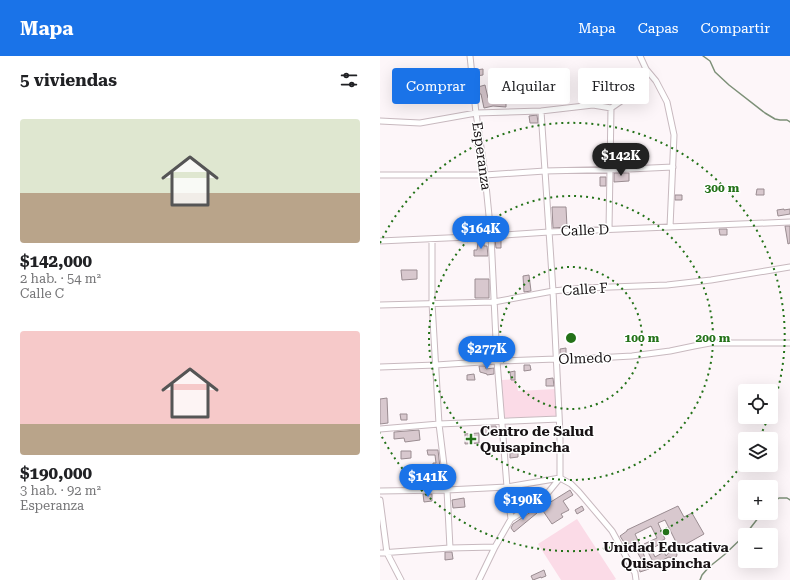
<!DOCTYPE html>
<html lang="es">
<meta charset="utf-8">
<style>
:root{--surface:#fff;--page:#f6f6f6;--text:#202124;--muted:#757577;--accent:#1a73e8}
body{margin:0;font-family:"Roboto Serif",serif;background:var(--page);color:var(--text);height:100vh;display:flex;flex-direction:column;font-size:15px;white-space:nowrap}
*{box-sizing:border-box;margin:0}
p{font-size:13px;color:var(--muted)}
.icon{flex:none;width:22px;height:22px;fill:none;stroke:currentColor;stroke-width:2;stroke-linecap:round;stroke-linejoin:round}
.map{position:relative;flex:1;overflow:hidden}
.side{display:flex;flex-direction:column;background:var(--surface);width:380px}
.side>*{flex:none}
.top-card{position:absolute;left:12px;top:12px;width:338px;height:36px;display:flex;gap:8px}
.tools{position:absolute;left:358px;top:328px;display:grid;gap:8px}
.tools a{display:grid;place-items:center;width:40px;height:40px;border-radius:4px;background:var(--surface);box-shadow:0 4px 16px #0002;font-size:20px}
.price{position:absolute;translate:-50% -34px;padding:0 9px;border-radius:14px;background:var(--accent);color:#fff;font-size:13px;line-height:26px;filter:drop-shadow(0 1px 2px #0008)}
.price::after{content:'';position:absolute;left:50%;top:24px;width:12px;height:9px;margin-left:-6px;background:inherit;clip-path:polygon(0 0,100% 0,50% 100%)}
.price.current{background:#222;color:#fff}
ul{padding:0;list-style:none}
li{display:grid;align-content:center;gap:8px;height:212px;padding:0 20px}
li span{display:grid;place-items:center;height:124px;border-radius:4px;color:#555}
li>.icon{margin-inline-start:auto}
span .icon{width:72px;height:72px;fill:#fffc;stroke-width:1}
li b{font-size:17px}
h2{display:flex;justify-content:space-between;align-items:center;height:48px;padding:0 20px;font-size:17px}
.tag{padding:0 14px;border-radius:4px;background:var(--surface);box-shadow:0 4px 16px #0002;font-size:14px;line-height:36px}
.tag.current{background:var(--accent);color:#fff}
header{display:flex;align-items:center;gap:24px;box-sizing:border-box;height:56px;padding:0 20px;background:var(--accent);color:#fff}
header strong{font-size:19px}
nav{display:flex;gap:22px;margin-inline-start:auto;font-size:14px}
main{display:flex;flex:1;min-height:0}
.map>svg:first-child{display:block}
.green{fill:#fbdbe7}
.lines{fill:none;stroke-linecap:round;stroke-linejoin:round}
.stream{stroke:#7d9078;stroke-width:1.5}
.building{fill:#d8c8ce;stroke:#9a8c91}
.minor-casing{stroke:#c8b9bf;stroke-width:7}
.minor{stroke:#fff;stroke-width:5}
.ring{fill:none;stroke:#247219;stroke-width:2;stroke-dasharray:2 4}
.poi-dot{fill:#247219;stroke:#fff;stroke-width:1.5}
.labels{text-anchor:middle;stroke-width:3;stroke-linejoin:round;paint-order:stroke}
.street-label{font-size:14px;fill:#181315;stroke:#fff}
.poi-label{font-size:14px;font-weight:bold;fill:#181315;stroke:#fff;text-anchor:start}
.centre{fill:#247219;stroke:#fff;stroke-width:2}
.ring-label{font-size:12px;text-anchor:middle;font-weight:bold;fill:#247219;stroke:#fff;stroke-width:3;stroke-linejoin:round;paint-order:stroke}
</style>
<header>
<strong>Mapa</strong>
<nav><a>Mapa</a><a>Capas</a><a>Compartir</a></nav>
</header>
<main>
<section class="side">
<h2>5 viviendas<svg class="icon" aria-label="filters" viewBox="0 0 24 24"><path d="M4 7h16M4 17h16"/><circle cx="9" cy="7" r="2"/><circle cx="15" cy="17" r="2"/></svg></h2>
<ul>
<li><span style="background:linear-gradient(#dfe7d0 60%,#b9a48a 0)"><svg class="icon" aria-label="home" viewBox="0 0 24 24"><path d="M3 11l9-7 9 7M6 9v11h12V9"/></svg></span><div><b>$142,000</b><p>2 hab. · 54 m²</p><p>Calle C</p></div></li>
<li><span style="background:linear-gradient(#f6c9c9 75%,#b9a48a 0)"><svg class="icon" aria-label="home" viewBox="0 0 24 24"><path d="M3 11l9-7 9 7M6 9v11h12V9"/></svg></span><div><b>$190,000</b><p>3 hab. · 92 m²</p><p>Esperanza</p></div></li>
</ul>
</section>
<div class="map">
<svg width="410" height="524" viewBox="0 0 410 524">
<rect width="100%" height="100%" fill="#fdf6f9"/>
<path class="green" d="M136 323 138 335 176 333V360L123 362 122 324Z
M197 463 236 523 234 524H181L158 488Z"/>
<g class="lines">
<path class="stream" d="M323 0 330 5 335 16 349 29 385 57 395 63 400 64H407L410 66
M391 448 399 442H407L410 444
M320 524 322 519 329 511 344 499 365 479 382 457"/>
</g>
<path class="building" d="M103 13V19L96 20V14Z
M105 29 108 42H109V44L126 45V51L113 50 104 52 101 38H100L98 31Z
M157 59 158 67H150L149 60Z
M234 117H249V125L234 126Z
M220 121H226V130H220Z
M377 133H384V139H376Z
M295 139H302V144H295Z
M172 151H186L187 171 173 172Z
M404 153V154L410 153V158L398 160 397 154Z
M405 170H410V187L408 188Z
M339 173H347V179H340Z
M115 184H121V192H116Z
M98 186H104V190H107L108 200H94V194H97Z
M21 214H37V223L22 224Z
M149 219 151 235 144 236 143 220Z
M95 223H109V242H95Z
M121 284H127L128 294H122Z
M186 292V299H180V293Z
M144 309H150L151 314 144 315Z
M99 310H105L106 313 114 312V318L107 319V318L100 316Z
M135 315V324H131L130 316Z
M94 318 95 324H87V319Z
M173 322 174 330H166V323Z
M7 342 8 367 0 368V343Z
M20 358H27V364H21Z
M102 370H116L117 376 108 377V378L102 379Z
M39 374 40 384 25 386 24 382 14 383V376Z
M99 377V387L85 388V378Z
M47 394H58L60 412H53V407H56L55 399H48Z
M21 395H31V402L21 403Z
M138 396V401L130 402V397Z
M190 434 193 439 183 445 189 454 181 458 183 461 172 468 161 452Z
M43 438H52V445L44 446Z
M84 442 85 451 73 452 72 444Z
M202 450 204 454 197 458 195 454Z
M298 450 304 461 312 457 324 478 299 492 285 464 278 467 285 483 279 486 280 488 271 493 275 501 284 496 286 500 290 495 292 494 296 495 297 499 296 501 294 503 289 501 274 508 264 488 277 482 271 470 255 478 261 491 269 513 260 516 259 511 264 508 252 487 247 491 240 480 247 475V474Z
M155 453 157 457 134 476 131 472 133 468Z
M65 496H72L73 503 65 504Z
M164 514 166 520 161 522V521L153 524 151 520Z"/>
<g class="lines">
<defs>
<path id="minor" d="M90 0 96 57 105 119 111 180 117 305 127 431 131 463
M260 0 266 13 276 25 287 46 294 79 290 171
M0 65 40 67 96 57 161 55 213 49 231 52
M0 119H105L165 115 249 113 293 111
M229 173 231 52 263 30 266 13
M52 183V247L59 368 67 434 70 492
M0 185 111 180 169 176 410 166
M0 249 114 246 173 235 203 232 287 229 331 224 410 211
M0 311 56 309 117 305 176 303H197L252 300 290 295 314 290 330 287H410
M0 373 59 368 179 363
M0 435 67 434 127 431 180 422 191 428 199 436 232 475 255 517 256 524
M0 444 7 497 21 524
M0 497 70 492 115 491
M99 524 115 491 131 463 162 444 180 422V378L173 235 161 55"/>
</defs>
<use href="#minor" class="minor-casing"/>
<use href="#minor" class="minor"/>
</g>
<g class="ring">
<circle cx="191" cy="282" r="71"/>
<circle cx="191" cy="282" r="142"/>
<path d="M388 362A213 213 0 0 1 379 382M364 406A213 213 0 0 1 0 377M0 187A213 213 0 0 1 391 355"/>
</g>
<g class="poi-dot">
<path d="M89 377h4v4h4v4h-4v4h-4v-4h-4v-4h4z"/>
<circle cx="286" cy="476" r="4"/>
</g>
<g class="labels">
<g class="street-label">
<text transform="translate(102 100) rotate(82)" y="5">Esperanza</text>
<text transform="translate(205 174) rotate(-2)" y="5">Calle D</text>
<text transform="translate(205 233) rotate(-4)" y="5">Calle F</text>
<text transform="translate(205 302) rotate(-2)" y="5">Olmedo</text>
</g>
<g class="poi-label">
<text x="100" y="380">Centro de Salud<tspan x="100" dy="16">Quisapincha</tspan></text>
<text x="286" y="496" text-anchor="middle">Unidad Educativa<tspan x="286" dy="16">Quisapincha</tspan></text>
</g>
</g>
<circle cx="191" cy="282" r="6" class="centre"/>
<g class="ring-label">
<text x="342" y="136">300 m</text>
<text x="262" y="286">100 m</text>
<text x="333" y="286">200 m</text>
</g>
</svg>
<div class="tools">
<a><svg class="icon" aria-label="locate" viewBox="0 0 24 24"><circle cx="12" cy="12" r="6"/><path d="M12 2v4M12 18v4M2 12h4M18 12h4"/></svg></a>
<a><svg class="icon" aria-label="layers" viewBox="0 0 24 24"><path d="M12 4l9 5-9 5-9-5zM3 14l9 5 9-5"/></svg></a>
<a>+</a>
<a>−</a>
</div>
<b class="price current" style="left:241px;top:121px">$142K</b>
<b class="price" style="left:101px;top:194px">$164K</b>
<b class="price" style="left:107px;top:314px">$277K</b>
<b class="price" style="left:48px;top:442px">$141K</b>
<b class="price" style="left:143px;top:465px">$190K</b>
<div class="top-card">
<a class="tag current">Comprar</a>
<a class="tag">Alquilar</a>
<a class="tag">Filtros</a>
</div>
</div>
</main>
